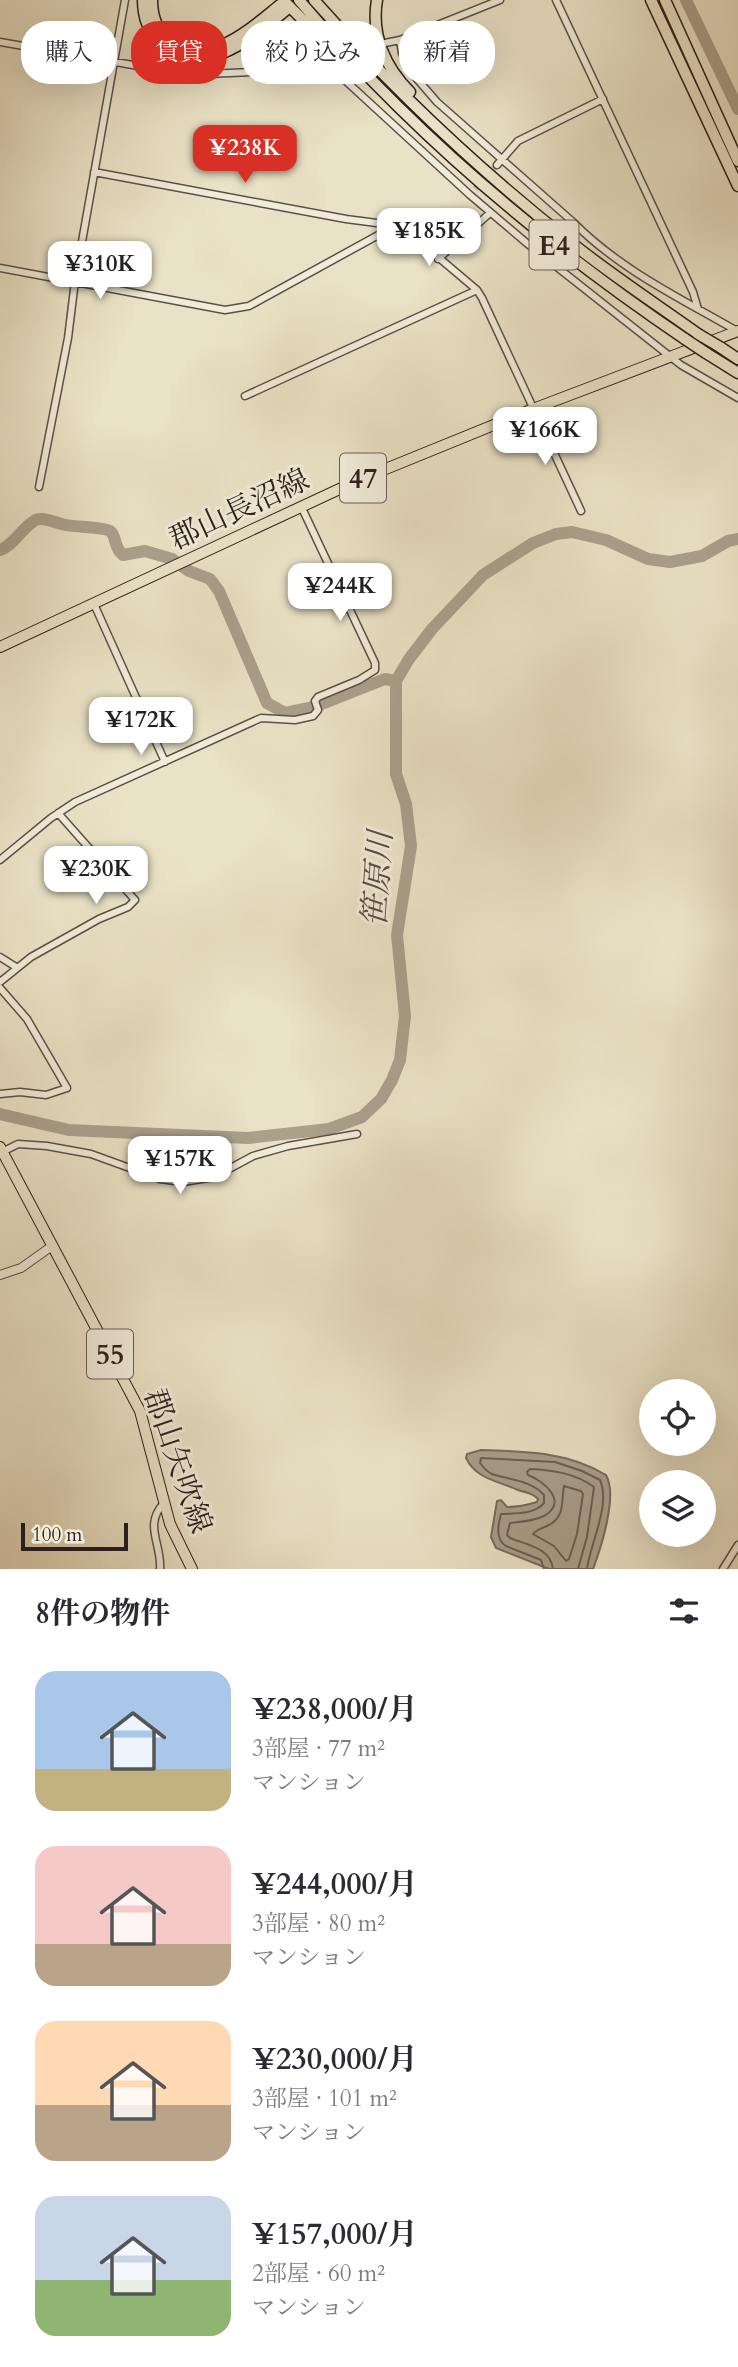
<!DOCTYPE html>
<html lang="ja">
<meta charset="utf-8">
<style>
:root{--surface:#fff;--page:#f2f2f3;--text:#2b2b33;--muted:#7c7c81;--accent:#d93025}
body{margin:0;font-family:Cardo,"Noto Serif JP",serif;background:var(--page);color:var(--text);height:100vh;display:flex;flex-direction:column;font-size:26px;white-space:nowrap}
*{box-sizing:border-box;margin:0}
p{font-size:23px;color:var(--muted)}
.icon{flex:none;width:38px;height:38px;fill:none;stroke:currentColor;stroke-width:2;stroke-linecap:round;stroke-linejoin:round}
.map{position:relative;height:1569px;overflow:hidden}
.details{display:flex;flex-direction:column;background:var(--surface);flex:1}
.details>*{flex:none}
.banner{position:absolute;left:21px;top:21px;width:696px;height:63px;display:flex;gap:14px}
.tools{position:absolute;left:639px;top:1379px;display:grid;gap:14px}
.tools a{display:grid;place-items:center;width:77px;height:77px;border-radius:50%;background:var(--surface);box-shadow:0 7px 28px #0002;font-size:35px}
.scale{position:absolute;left:21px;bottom:18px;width:107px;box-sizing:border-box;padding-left:7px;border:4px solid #2d1f1b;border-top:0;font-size:19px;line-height:24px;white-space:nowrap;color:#2d1f1b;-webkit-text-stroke:5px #f1ecda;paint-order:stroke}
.price{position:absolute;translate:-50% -60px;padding:0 16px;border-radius:14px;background:#fff;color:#222;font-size:23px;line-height:46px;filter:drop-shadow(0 2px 4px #0008)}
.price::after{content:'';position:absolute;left:50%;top:42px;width:21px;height:16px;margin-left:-10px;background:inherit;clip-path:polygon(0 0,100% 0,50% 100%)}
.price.on{background:var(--accent);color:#fff}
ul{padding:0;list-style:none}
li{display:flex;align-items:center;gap:21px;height:175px;padding:0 35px}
li span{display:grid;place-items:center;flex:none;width:196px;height:140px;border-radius:21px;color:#555}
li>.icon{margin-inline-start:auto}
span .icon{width:84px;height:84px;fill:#fffc;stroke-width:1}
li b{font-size:30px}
h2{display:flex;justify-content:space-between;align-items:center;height:84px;padding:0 35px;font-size:30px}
.tag{padding:0 24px;border-radius:28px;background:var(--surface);box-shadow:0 7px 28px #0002;font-size:24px;line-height:63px}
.tag.on{background:var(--accent);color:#fff}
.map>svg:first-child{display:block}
.water{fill:#aaa08c;stroke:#786c5f;stroke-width:2}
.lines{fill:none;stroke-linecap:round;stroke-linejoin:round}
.shore{stroke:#6c6054;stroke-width:2}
.river{stroke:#aaa08c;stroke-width:12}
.minor-tunnel{stroke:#c4bba4;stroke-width:6;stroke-dasharray:6 3;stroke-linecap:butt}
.minor-casing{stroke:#5c5046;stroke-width:9}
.tertiary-casing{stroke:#5c5046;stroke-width:10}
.primary-casing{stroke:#2d1f1b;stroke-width:12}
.motorway-casing{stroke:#2d1f1b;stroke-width:13}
.minor{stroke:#f1ecda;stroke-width:6}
.tertiary{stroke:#f1ecda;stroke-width:8}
.primary{stroke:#eae2c6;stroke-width:10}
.motorway{stroke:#eae2c6;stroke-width:10}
.motorway-bridge-casing{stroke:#2d1f1b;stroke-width:13;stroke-linecap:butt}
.motorway-bridge{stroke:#eae2c6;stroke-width:10}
.labels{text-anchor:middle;stroke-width:6;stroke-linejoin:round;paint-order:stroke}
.shield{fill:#f1ecda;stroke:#685c54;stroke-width:2}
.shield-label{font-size:28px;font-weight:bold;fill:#2d1f1b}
.street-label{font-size:30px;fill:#2d1f1b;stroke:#f1ecda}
.water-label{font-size:32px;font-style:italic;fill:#594c43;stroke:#f1ecda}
</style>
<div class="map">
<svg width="738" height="1569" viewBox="0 0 738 1569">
<rect width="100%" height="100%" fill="#eae2c6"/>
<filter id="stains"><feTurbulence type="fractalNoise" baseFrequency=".00286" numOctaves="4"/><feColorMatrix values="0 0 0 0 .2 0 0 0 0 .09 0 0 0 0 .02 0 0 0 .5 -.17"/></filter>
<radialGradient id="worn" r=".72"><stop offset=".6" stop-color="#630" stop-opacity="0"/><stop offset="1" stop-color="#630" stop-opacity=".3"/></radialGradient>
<path class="water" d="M481 1450C525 1451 568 1452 606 1475 618 1495 601 1548 593 1569H549L496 1548 491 1537 497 1501 501 1500 507 1507C518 1507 527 1505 537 1502L538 1499C532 1492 526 1493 518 1490 498 1481 476 1479 466 1458L467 1454Z"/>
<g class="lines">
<path class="shore" d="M564 1486 581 1491 583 1494 577 1534 569 1559 566 1561 554 1546 533 1534C537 1529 541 1529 547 1526 566 1517 561 1501 564 1486Z
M544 1569 541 1560 506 1546C495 1539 498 1525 501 1514 515 1513 534 1515 544 1503V1495C531 1480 509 1480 492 1474 487 1472 483 1467 480 1463L481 1458 555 1462 582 1471 600 1480C611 1505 590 1544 587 1569
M553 1569C551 1548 527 1545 510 1538L507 1535 510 1523C521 1522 534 1521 544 1516 569 1502 544 1481 528 1475L527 1472 530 1469C552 1470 575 1473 594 1487L587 1537 578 1569"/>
<path class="river" d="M686 0 738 109
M0 550C14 545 21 529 34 521 42 515 57 524 66 525 75 527 104 527 110 531 117 536 113 547 123 555L145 551 172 559 189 571 210 579 219 591 267 703 285 713 314 707 385 679 396 681
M0 1114 69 1130 248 1138 329 1129 362 1117 381 1099 392 1080 400 1060 405 1016 397 935 411 846 406 804 396 774V681L409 659 432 629 483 575 533 543 556 534 572 532 606 540 648 559 670 562 702 556 728 541 738 539"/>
<path class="minor-tunnel" d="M359 49 383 43
M475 189 497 165"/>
<defs>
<path id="minor" d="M556 0 693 292 698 309
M400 40 402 53 411 72 437 102 573 222C619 269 680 298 737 331
M0 42 150 68 206 74 252 72 331 57
M385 43 400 40 500 0
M318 59 336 72 470 195 529 245 681 365 738 398
M497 165 518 141 603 99
M94 172 346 219 392 225 406 230 477 290 482 298 581 511
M438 259 490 213
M0 268 225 310 249 306 382 233 392 225
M245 396 477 290
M39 487 68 338 75 281 125 0
M94 604 165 762
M0 860 51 818 75 802 261 718 295 720 313 716 318 710 315 701 318 697 359 680 375 670V663L301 506
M0 957 16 967
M0 982 31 957 99 919 128 907 135 900 58 813
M0 988 27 1019 67 1088 46 1095 20 1092 0 1094
M2 1152 18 1144 47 1146 91 1154 160 1179 183 1182 214 1177 253 1156 288 1146 357 1134
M160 1569C162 1544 143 1525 164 1503
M723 1569 738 1545"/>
<path id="tertiary" d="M0 1275 21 1268 52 1246"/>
<path id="primary" d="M0 647 361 479 533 409 738 331
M0 1147 140 1411 170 1524 192 1569"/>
<path id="motorway" d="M143 0C143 17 149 33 161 44 202 82 253 37 286 10
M152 0C152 15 156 29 168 39 207 71 251 28 280 5
M283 0 348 65
M299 0C410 131 543 243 685 339
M314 0C393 89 480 171 573 244 613 276 656 304 698 334
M377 0C371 35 385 67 410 92
M651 0 738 186
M665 0 738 161
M720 347 738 359
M706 353 738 373"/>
</defs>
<use href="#minor" class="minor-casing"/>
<use href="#tertiary" class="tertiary-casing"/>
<use href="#primary" class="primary-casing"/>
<use href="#motorway" class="motorway-casing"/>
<use href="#minor" class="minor"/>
<use href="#tertiary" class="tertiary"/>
<use href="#primary" class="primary"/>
<use href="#motorway" class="motorway"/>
<defs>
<path id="motorway-bridge" d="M698 334 720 347
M685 339 706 353"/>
</defs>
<use href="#motorway-bridge" class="motorway-bridge-casing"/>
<use href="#motorway-bridge" class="motorway-bridge"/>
</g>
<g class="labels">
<g class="shield">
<rect x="529.5" y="220.5" width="49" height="49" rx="5"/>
<rect x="340" y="453.5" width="46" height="49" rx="5"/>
<rect x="87" y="1329.5" width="46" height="49" rx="5"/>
</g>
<g class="shield-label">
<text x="554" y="255">E4</text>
<text x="363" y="488">47</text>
<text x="110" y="1364">55</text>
</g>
<g class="street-label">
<text transform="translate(239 509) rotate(-25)" y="10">郡山長沼線</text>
<text transform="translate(178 1461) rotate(71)" y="10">郡山矢吹線</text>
</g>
<g class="water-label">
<text transform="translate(377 879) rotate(-86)" y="11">笹原川</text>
</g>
</g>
<rect width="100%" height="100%" filter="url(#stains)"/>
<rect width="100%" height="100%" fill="url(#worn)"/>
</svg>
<div class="tools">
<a><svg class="icon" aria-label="locate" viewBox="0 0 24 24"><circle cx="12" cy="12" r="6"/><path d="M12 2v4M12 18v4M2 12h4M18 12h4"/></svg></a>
<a><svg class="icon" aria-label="layers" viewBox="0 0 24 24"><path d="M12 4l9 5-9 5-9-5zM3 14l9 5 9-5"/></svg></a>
</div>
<div class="scale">100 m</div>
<b class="price on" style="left:245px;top:185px">¥238K</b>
<b class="price" style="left:429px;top:268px">¥185K</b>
<b class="price" style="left:100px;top:301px">¥310K</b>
<b class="price" style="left:545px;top:467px">¥166K</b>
<b class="price" style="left:340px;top:623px">¥244K</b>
<b class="price" style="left:141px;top:757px">¥172K</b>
<b class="price" style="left:96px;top:906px">¥230K</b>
<b class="price" style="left:180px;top:1196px">¥157K</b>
<div class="banner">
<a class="tag">購入</a>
<a class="tag on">賃貸</a>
<a class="tag">絞り込み</a>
<a class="tag">新着</a>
</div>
</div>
<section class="details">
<h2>8件の物件<svg class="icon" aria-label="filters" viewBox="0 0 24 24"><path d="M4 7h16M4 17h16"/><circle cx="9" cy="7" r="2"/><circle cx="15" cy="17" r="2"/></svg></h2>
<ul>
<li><span style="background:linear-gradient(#a9c7e8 70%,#c2b280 0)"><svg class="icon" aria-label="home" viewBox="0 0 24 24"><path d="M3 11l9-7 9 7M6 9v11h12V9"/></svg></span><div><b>¥238,000/月</b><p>3部屋 · 77 m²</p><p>マンション</p></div></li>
<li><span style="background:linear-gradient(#f6c9c9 70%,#b9a48a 0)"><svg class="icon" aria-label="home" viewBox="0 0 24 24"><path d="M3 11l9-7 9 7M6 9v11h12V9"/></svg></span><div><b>¥244,000/月</b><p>3部屋 · 80 m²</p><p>マンション</p></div></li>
<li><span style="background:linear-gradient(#ffd9b3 60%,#b9a48a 0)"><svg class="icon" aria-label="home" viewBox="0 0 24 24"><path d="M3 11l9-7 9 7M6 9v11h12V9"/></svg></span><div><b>¥230,000/月</b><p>3部屋 · 101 m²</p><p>マンション</p></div></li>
<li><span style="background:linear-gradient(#c9d6e8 60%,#8fb573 0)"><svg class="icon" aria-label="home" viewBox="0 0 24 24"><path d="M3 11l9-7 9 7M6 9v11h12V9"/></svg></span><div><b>¥157,000/月</b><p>2部屋 · 60 m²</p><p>マンション</p></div></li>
</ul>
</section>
